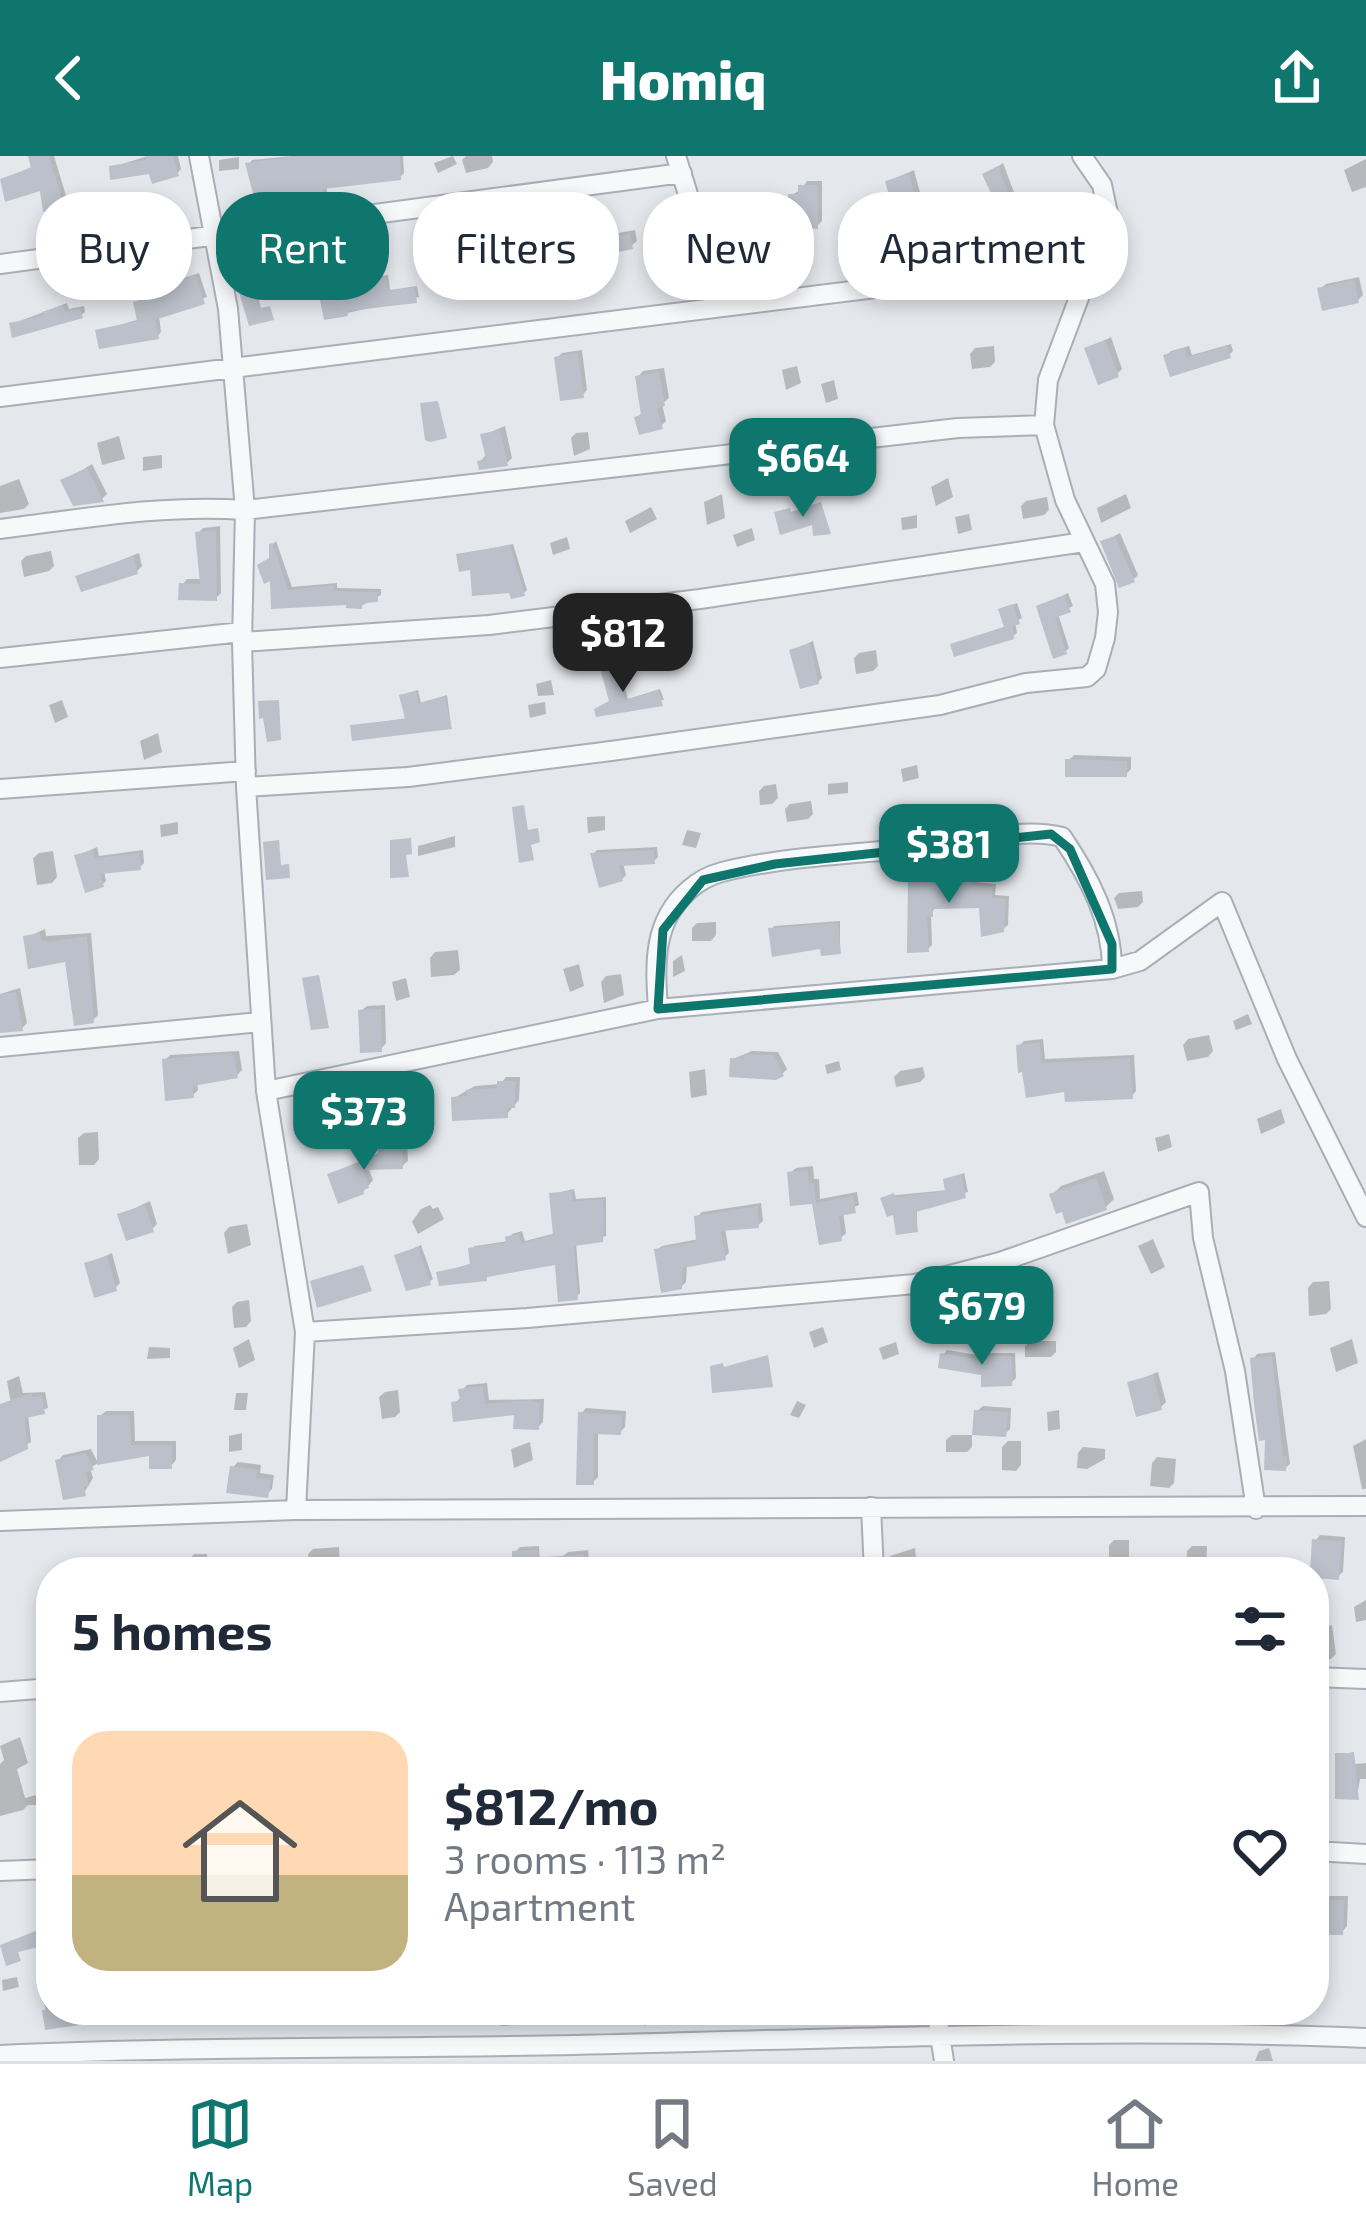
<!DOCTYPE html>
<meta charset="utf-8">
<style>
:root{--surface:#fff;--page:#f6f6f7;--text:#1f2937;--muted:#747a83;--line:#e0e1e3;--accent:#0f766e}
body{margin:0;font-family:"Exo 2",sans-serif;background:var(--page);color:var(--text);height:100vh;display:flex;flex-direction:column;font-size:45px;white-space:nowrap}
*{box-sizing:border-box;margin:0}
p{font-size:39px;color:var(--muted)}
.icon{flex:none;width:66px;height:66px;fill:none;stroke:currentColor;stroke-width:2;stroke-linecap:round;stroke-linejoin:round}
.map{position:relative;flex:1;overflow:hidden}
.drawer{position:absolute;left:36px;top:1401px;width:1293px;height:468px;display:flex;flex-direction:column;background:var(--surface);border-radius:48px;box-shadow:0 6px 18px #0003}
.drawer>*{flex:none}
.guide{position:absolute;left:36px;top:36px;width:1296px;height:108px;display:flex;gap:24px}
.price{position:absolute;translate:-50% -102px;padding:0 27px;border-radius:24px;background:var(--accent);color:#fff;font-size:39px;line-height:78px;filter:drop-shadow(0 3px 6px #0008)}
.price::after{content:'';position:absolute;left:50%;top:72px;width:36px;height:27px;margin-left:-18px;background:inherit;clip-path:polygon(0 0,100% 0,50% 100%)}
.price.active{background:#222;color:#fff}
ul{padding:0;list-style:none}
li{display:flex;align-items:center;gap:36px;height:300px;padding:0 36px}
li span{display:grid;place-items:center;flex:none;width:336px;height:240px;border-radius:36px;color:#555}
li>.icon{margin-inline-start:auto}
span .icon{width:144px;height:144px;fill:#fffc;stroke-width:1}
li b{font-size:51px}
h2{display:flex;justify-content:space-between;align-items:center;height:144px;padding:0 36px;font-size:51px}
.pill{padding:0 42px;border-radius:48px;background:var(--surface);box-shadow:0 6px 18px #0003;font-size:42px;line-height:108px}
.pill.active{background:var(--accent);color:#fff}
header{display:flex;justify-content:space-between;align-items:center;height:156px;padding:0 36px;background:var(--accent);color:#fff;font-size:54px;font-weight:800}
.tab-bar{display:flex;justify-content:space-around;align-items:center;height:168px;border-top:3px solid var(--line);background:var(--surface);font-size:33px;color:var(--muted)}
.tab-bar a{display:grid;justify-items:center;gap:6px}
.tab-bar .active{color:var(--accent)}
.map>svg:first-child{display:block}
.shadow{fill:#0003}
.building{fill:#bbc0ca}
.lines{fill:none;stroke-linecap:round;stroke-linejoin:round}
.street-casing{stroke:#a9aeb7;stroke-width:22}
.street{stroke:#f7f8fa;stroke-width:18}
.marked{fill:none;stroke:#0f766e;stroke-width:9;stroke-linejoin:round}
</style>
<header><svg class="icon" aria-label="back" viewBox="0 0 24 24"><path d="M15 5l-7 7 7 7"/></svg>Homiq<svg class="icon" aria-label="share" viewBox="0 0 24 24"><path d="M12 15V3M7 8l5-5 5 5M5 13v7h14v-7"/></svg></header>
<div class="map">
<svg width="1366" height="1905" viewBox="0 0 1366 1905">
<rect width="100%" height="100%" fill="#e4e7ec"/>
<path class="shadow" d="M35 0H54L68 46 63 50 43 31 1 24 34 10Z
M148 0H178L181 13 177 18 112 11Z
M293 0H403L404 17 400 21 326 29 328 41 324 44 249 8 252 4Z
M453 0 457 8 438 17 434 7Z
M466 0H492L493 6 488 12 466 17 462 4Z
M239 1V13L219 15V4Z
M1366 3V31L1352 36 1344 14Z
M1003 7 1018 47 1013 52 948 62 994 36 985 19Z
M914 14 922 44 917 49 888 25Z
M807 25H822V65L817 70 791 39 801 34Z
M635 74 637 85 631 90 569 91 574 85Z
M781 74 783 88 778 93 756 97 754 83 759 78Z
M199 117 207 141 159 160 161 176 157 181 98 175 140 163 136 147 141 142 173 136 171 129 175 125Z
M388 119 390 134 417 130 419 141 347 157 323 145 368 133 370 122Z
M1359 121 1363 139 1358 144 1320 133 1326 128Z
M67 147 69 153 84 150 85 156 81 159 12 168Z
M1111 181 1122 213 1117 218 1088 193Z
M1231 188 1233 195 1229 199 1172 217 1167 199 1171 195 1189 190 1192 199Z
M994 190 995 206 990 211 972 213 970 198 975 192Z
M582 194 587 234 582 239 557 202 562 197Z
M797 210 801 227 786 234 782 214Z
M664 212 669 242 662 248 666 265 661 270 637 261 644 255 638 221 643 215Z
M834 224 838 243 826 247 821 228Z
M505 270 512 302 507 307 480 306 485 300 484 279Z
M588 276 590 293 574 300 571 282 576 277Z
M119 280 125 303 102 309 97 287Z
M162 299V312L143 315V301Z
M92 308 107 338 102 343 64 325Z
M948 322 953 341 936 350 931 331Z
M19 323 29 348 24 353 0 357V330Z
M722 338 725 362 707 369 704 346Z
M1126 338 1131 352 1101 367 1097 352Z
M1047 341 1049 354 1044 359 1023 363 1021 350 1026 345Z
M651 351 657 363 630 377 625 365Z
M969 358 972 374 958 378 955 361Z
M917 359V372L902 374 901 362Z
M220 370 221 437 216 442 182 429 187 423H203L198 377 203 372Z
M752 372 755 384 737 391 733 379Z
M1120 377 1138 419 1134 423 1103 386Z
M567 381 570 393 553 399 550 387Z
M276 385 292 431 337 427V432L381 433V439L361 450 349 446 274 450 273 421 261 407 272 401V389Z
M513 388 527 434 524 437 512 433 460 399Z
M51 395 54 410 49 415 24 421 21 405 26 400Z
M139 397 142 410 136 416 79 421Z
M1068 437 1073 450 1058 458 1069 492 1065 496 1040 451Z
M1017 447 1022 462 1015 466 1017 477 1013 480 953 489 1007 470 1002 454Z
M813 485 822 522 818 526 792 495Z
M876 494 878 510 873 515 856 518 854 502 859 497Z
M618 504 628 543 660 533 664 544 612 545 603 510Z
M551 524 554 539 538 540 536 528Z
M418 534 421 547 447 539 451 570H353L408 562 405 538Z
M62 544 68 561 55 567 49 549Z
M545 546 546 558 530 562 528 549Z
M158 577 162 596 144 604 140 585Z
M1074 599 1131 601V613L1126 618 1068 605Z
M917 609 919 622 903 626 901 613Z
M848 626V637L828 639V628Z
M776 628 778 642 772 648 760 649 759 635 764 630Z
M811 645 813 658 808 663 787 666 785 653 790 648Z
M605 660V674L588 677 587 661Z
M178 666V678L161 681 160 669Z
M687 674 701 677 696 692 682 689Z
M455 680V691L418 700V690Z
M97 691 99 700 143 694 144 707 140 711 104 715 106 725 102 729 77 700Z
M657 691 658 701 654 705 623 707 626 719 622 723 593 698 597 694Z
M53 695 57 721 52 727 37 729 33 702 39 697Z
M916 718H974V726L996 728 995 739 1009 740 1008 769 1003 773 982 749 936 750 931 759 932 789 928 793 911 723Z
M1142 735 1143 746 1138 751 1118 753 1114 742 1119 737Z
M840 765V795L772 773 774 770Z
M716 766V779L711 785H692V772L697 767Z
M45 773 46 780 91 777 98 859 93 864 68 803 26 782Z
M458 794 460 814 454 819 431 821 430 802 435 796Z
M682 799 685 815 673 821V805Z
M579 808 584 830 570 836 563 813Z
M621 818 624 839 604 847 601 826 606 820Z
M406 822 410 841 396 845 392 826Z
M20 832 27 867 22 872 0 874V838Z
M385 849 386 887 381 893 361 855 367 850Z
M1248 858 1252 868 1236 874 1233 865Z
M1209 879 1213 895 1208 901 1187 905 1183 889 1188 883Z
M1043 883 1045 903 1134 899 1136 935 1132 940 1066 933 1019 890 1024 885Z
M239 895 242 914 237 919 197 926 198 934 193 939 165 904 170 899Z
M752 895 778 896 787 913 782 918 733 903Z
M839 905 841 914 827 918 825 909Z
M923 911 925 921 920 926 896 931 894 921 900 915Z
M705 913 707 939 691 942 689 916Z
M506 921H520L519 944 506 959 454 942 475 930 500 928Z
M1281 953 1285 967 1261 978 1257 963Z
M98 976 99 1003 94 1009H79L78 982 84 977Z
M1169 978 1172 991 1158 996 1155 982Z
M407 985 408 1005 402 1010 368 1011 373 1024 363 1036 331 1018 381 996 387 986Z
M813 1010 814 1023H819L820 1043 857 1036 859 1049 843 1056 846 1077 841 1082 821 1086 815 1045 790 1017 796 1012Z
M1104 1015 1114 1043 1106 1051 1052 1039 1061 1030Z
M964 1017 968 1036 917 1052V1073L887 1040 948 1034 946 1024Z
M574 1033 576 1043 606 1041V1080L576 1087 580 1137 576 1141 558 1105 439 1117 473 1107 471 1093 475 1090 509 1085 512 1078 522 1075 525 1085 556 1077 552 1038Z
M150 1045 157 1068 152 1073 120 1059Z
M761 1047 763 1065 758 1069 725 1072 729 1097 724 1101 687 1108 686 1126 681 1131 657 1094 662 1090 699 1083 697 1061 702 1056Z
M430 1049 433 1053 438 1051 444 1063 418 1078 412 1066 421 1053Z
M247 1068 251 1089 228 1098 224 1077 229 1071Z
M1153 1083 1165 1111 1151 1118 1138 1090Z
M421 1089 433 1123 429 1126 397 1100Z
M112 1097 120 1127 115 1132 87 1108Z
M1329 1125 1331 1153 1326 1158 1309 1160 1308 1132 1313 1126Z
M249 1144 251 1165 246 1171 234 1172 232 1151 237 1146Z
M823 1171 828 1186 814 1192 809 1176Z
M249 1183 255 1204 239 1212 233 1192Z
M1352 1183 1358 1207 1336 1216 1330 1192Z
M1031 1185H1056V1196L1051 1201H1025V1190Z
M896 1186 899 1198 883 1204 879 1192Z
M149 1191 170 1192V1202L147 1203Z
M947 1194 984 1200 988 1197H1015L1016 1222 1011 1227 983 1216 943 1199Z
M1275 1196 1290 1308 1285 1312 1268 1281 1253 1203 1257 1198Z
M1158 1216 1166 1246 1161 1251 1130 1227Z
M19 1220 23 1237 45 1236 48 1252 28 1258 31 1286 0 1303V1268L14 1264 7 1225Z
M487 1227 489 1244 544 1243 543 1266 538 1271 517 1256 454 1247 462 1241V1234L467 1229Z
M398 1234 400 1256 395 1261 382 1263 379 1241 385 1236Z
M236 1237H248L246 1254H234Z
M797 1245 806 1249 799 1262 790 1259Z
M983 1250 1011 1252 1010 1273 1005 1278 977 1255Z
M586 1252 626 1255 625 1271 620 1276 598 1275V1321L593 1326 581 1258Z
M1059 1254 1060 1273 1048 1275 1047 1256Z
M106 1255H134L135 1285H176V1304L171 1310 152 1296 100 1305V1260Z
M242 1277V1294L229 1296V1280Z
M952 1279H972V1291L967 1296H946V1284Z
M1366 1283V1333H1362L1353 1290Z
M1008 1285H1021V1309L1016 1315 1002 1314V1291Z
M530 1286 533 1304 514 1312 511 1293Z
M1083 1291 1105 1293V1303L1087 1313 1077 1312 1078 1297Z
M91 1293 98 1307 90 1312 93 1322 84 1337 58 1305 63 1299Z
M1157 1301 1176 1303 1174 1327 1169 1332 1150 1330 1152 1307Z
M238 1306 261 1309 260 1317 274 1319 272 1333 267 1338 233 1311Z
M1320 1379 1345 1381 1343 1416 1337 1421 1314 1419 1315 1385Z
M1114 1384H1129V1416H1109V1389Z
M539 1390 540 1416H515V1396L520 1391Z
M1192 1390H1207L1206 1416H1186L1187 1395Z
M339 1391 340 1416H309L308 1398 313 1393Z
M915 1392 918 1416H891L890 1400Z
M588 1394 590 1416H564L562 1401 568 1396Z
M194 1398H207L208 1416H190L189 1404Z
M1050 1410 1051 1416H1032L1037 1411Z
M1366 1444V1464L1356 1466 1354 1451Z
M1332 1469 1336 1498 1331 1503 1316 1504 1314 1472Z
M20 1581 28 1607 17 1613 25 1642 51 1635V1649H28L23 1654 0 1660V1608L4 1604 0 1590Z
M1354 1596 1355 1608 1366 1607V1623H1360L1357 1641 1338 1599Z
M1314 1626H1328V1643L1323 1649H1314Z
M1330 1740H1348L1347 1770 1342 1776 1325 1745Z
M17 1821 19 1831 3 1835 2 1824Z
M49 1839 51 1854H109L48 1870 44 1844Z
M372 1854H395L375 1863Z
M501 1854H521V1864L516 1869 501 1870Z
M638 1854H668L670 1860 644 1870Z
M1269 1892 1273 1905H1255L1259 1895Z"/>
<path class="building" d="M28 0H49L65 53 43 56 40 35 5 46 0 23 31 12Z
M145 0H173L179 20 152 28 149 18 110 24 109 10 146 4Z
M297 0H400L401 24 323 33 326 47 259 60 245 7Z
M998 10 1015 55 952 76 944 61 991 37 982 18Z
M909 18 918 51 894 58 885 25Z
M798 29H818V73H788V38H798Z
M630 78 633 93 569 106 566 90Z
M528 87 532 103 482 118 478 103Z
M195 119 205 148 155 164 159 183 99 193 95 174 137 165 133 146 170 138 167 129Z
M386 121 388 135 415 131 417 147 347 155 348 160 324 164 320 144 365 135 363 124Z
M1354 124 1359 147 1322 155 1317 132Z
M255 129 261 152 270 150 274 164 249 170 238 133Z
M63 149 65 156 80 152 83 162 12 182 9 167 43 160 42 156Z
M1105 184 1119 221 1098 229 1084 192Z
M1227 190 1231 202 1170 221 1163 199 1185 192 1188 201Z
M578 197 584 242 560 245 554 201Z
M659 216 665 250 657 252 663 273 639 279 634 261 641 259 635 220Z
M438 245 447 282 430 286 425 284 420 247Z
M500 274 508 310 479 314 477 305 486 303 480 278Z
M87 312 104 346 73 350 60 324Z
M821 346 831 378 813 380 812 369 780 379 774 356 790 352 791 356Z
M216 374 217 445 178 444 179 427 200 428 195 376Z
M1115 380 1135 426 1119 432 1100 385Z
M273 387 288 434 333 429 334 435 378 436V446L362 447V453L346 452V449L271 453 270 425 264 428 257 409 269 402V388Z
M510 389 525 440 511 443 509 437 472 440 470 414 459 416 456 398Z
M134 400 138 418 81 436 75 420Z
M1064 439 1071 456 1055 462 1067 498 1053 503 1036 450Z
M1013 448 1020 468 1013 470 1014 483 954 501 950 488 1004 471 998 453Z
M810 487 819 528 800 533 789 494Z
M616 505 625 544 658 534 663 550 596 561 594 553 609 545 599 509Z
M416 535 419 547 445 540 452 573 352 585 350 569 405 563 399 539Z
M279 544 281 584 267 586 263 562 259 563 258 545Z
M1065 603 1127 605V621H1065Z
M524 649 528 674 538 672 540 686 531 689 534 704 519 707 512 651Z
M411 682 412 698 406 699 409 721 390 722V684Z
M279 684 281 709 289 708 290 722 266 724 263 686Z
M93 694 95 702 139 697 141 714 100 718 104 731 85 737 74 699Z
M654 694 655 708 619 710 623 725 599 732 590 697Z
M908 721H971V729L993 731 992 742 1006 743 1004 776 981 781 979 752 933 753V761H927L929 796 907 797Z
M838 767 841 798 821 800 820 793 772 801 768 772Z
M40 777 41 784 49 786 87 780 94 867 74 870 65 806 28 813 23 780Z
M319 819 329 872 311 874 302 822Z
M16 836 23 875 0 877V838Z
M381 853 382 896 360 897 358 854Z
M1040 886 1041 907 1130 902 1133 943 1065 946 1064 936 1026 942 1022 916 1018 917 1016 889Z
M230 897 234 899 238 922 193 930 194 942 165 945 162 903Z
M745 898 774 899 784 920 776 924 729 921 730 902 744 903Z
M497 925H516L515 952H508V962L452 965 451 941 467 940 466 934 497 932Z
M403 989V1013L363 1014 369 1032 363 1034 364 1038 338 1048 327 1018 378 999V990Z
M808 1014 809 1027H814L816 1047 853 1040 856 1057 839 1060 842 1085 819 1089 812 1048 790 1050 787 1016Z
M961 1018 966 1042 916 1056 918 1076 896 1079 893 1059 887 1061 880 1042 894 1037 895 1041 945 1035 943 1023Z
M1096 1022 1107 1054 1066 1068 1062 1056 1056 1058 1049 1038Z
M571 1035 573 1045 603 1043 604 1061 603 1086 574 1090 578 1144 558 1146 555 1109 487 1121V1125L439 1130 436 1116 470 1109 468 1092 506 1087 505 1081 519 1077 521 1087 553 1079 549 1037Z
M145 1049 154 1076 126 1085 117 1058Z
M758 1050 759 1072 721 1075 726 1104 683 1112 682 1133 661 1137 654 1093 696 1086 694 1060Z
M418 1091 431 1129 406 1135 394 1099Z
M107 1100 117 1135 94 1142 84 1107Z
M363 1109 372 1135 317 1152 310 1125Z
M940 1197 980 1204V1200H1012V1230L981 1231V1219L938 1212Z
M768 1199 773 1231 712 1237 710 1210 723 1207 724 1211Z
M1272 1199 1283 1300H1287L1286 1315 1264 1314 1265 1284 1259 1285 1254 1248 1250 1202Z
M1153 1219 1162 1254 1136 1261 1127 1226Z
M483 1230 485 1248 531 1244 540 1248 539 1274 513 1273 514 1259 453 1266 451 1246 460 1245 458 1233Z
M32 1237V1241L42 1239 45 1258 25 1262 28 1293 0 1306V1248Z
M974 1254 1008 1256 1006 1281 972 1279Z
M578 1256 622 1259 621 1279 594 1278V1329H576Z
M97 1259H130L131 1289H172V1313H149V1300L97 1309Z
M86 1297 94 1314 86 1316 89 1330 84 1331 86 1340 63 1344 55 1304Z
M230 1310 258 1314 256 1322 271 1324 268 1342 226 1337Z
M1312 1383 1342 1385 1339 1424 1314 1422V1416H1310Z
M537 1394V1402L584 1398 586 1416H506L505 1406 512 1405V1395Z
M1335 1597H1354L1359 1644 1335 1643Z
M1322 1744H1344L1343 1779H1321Z
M51 1769V1788L18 1796 21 1805 6 1810 0 1789Z
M42 1854H114V1864L45 1874Z"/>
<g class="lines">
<defs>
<path id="street" d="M199 0 228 153 245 354 242 486 246 631 266 935 305 1176 296 1354
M676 0 723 150
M0 108 682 17
M0 241 940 124 1102 85
M0 373C82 363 162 348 245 354L958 272 1044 269
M242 486 489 469 700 443 1084 386
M0 502 242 476
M246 631 408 621 611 595 940 549 1026 527 1087 521 1096 513 1105 482 1108 456 1105 428 1065 344 1044 269 1048 224 1109 62 1102 29 1082 0
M0 633 246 615
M658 853C655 809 652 765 690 733 699 725 711 719 722 716 790 699 864 698 933 690 973 685 1024 671 1062 681 1089 721 1112 764 1112 813
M0 891 260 866
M266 935 658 853 1112 813 1140 805 1222 746 1287 903 1366 1061
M305 1176 527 1162 915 1128 1000 1106 1199 1036 1203 1082 1235 1215 1256 1353
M871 1351 874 1416
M0 1365 296 1354 1366 1350
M1314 1521 1366 1523
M0 1536 51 1532
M1314 1695 1366 1698
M0 1715 51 1713
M936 1854 944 1905
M0 1899C191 1890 382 1893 574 1889 837 1883 1103 1871 1366 1882"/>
</defs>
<use href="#street" class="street-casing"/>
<use href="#street" class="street"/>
</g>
<path class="marked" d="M1051 678 1070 693 1112 788V813L658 853 663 774 703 724 775 708Z"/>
</svg>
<b class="price" style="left:803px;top:364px">$664</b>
<b class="price active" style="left:623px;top:539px">$812</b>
<b class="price" style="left:949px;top:750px">$381</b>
<b class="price" style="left:364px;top:1017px">$373</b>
<b class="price" style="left:982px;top:1212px">$679</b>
<div class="guide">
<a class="pill">Buy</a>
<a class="pill active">Rent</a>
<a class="pill">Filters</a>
<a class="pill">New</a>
<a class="pill">Apartment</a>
</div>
<section class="drawer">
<h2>5 homes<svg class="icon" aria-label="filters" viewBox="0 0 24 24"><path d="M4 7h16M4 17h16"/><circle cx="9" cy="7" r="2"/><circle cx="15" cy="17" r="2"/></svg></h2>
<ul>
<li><span style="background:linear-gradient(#ffd9b3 60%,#c2b280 0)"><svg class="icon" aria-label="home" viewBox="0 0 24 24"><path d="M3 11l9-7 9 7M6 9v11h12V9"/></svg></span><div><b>$812/mo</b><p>3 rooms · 113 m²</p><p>Apartment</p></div><svg class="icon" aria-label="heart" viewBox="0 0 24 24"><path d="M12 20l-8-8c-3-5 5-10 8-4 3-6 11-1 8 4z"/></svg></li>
</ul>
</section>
</div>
<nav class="tab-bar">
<a class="active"><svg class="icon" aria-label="map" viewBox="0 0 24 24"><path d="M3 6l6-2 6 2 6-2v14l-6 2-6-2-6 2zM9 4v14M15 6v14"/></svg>Map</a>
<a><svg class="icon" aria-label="saved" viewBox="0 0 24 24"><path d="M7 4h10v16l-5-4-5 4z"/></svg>Saved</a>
<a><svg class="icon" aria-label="home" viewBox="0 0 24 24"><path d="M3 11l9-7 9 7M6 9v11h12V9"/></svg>Home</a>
</nav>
